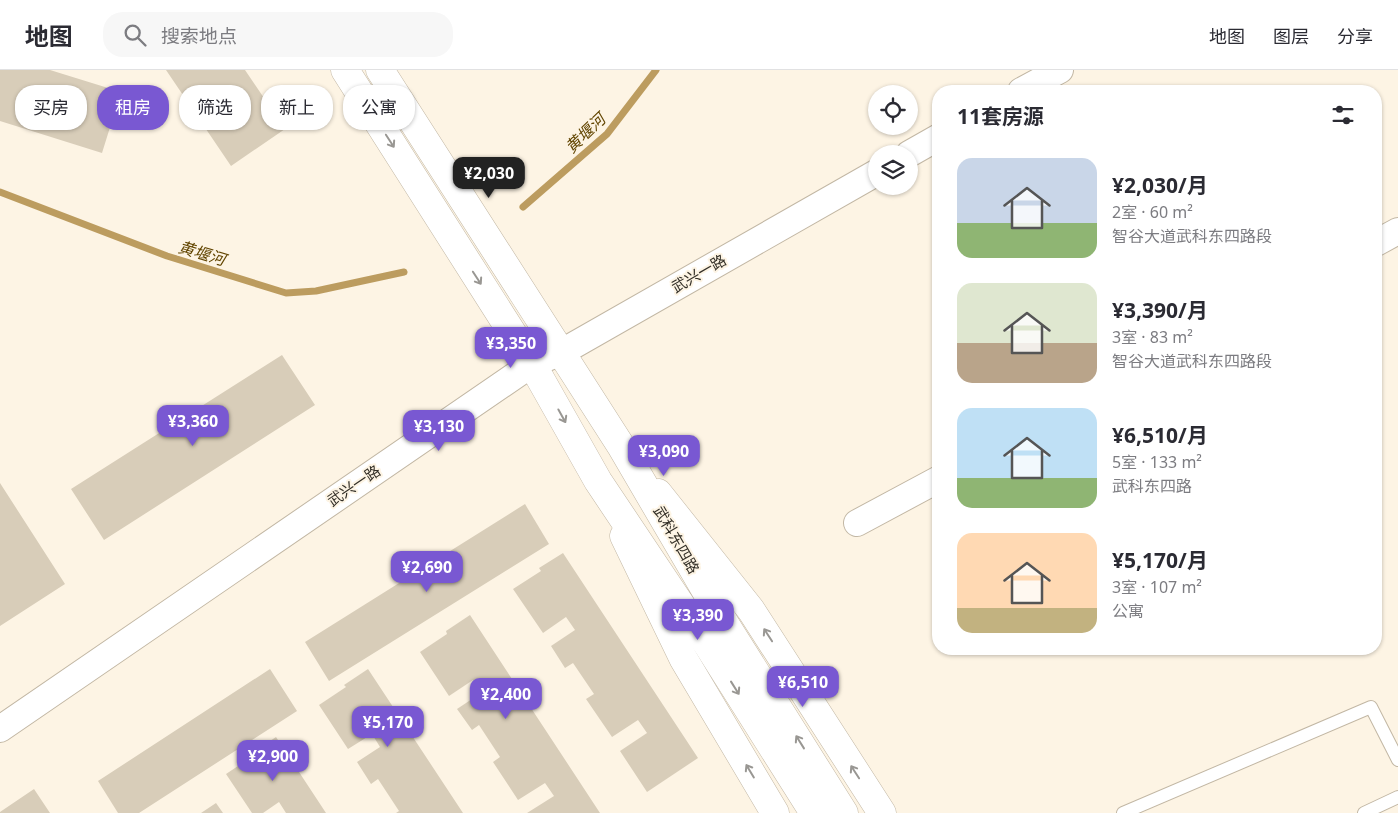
<!DOCTYPE html>
<html lang="zh">
<meta charset="utf-8">
<style>
:root{--surface:#fff;--page:#f7f7f7;--text:#2b2b33;--muted:#7c7c81;--line:#e1e1e2;--accent:#7958d2}
body{margin:0;font-family:"Noto Sans","Noto Sans SC",sans-serif;background:var(--page);color:var(--text);height:100vh;display:flex;flex-direction:column;font-size:19px;white-space:nowrap}
*{box-sizing:border-box;margin:0}
p{font-size:16px;color:var(--muted)}
.icon{flex:none;width:28px;height:28px;fill:none;stroke:currentColor;stroke-width:2;stroke-linecap:round;stroke-linejoin:round}
.map{position:relative;flex:1;overflow:hidden}
.sheet{position:absolute;left:932px;top:15px;width:450px;height:570px;display:flex;flex-direction:column;background:var(--surface);border-radius:20px;box-shadow:0 1px 4px #0004}
.sheet>*{flex:none}
.guide{position:absolute;left:15px;top:15px;width:475px;height:45px;display:flex;gap:10px}
.buttons{position:absolute;left:868px;top:15px;display:grid;gap:10px}
.buttons a{display:grid;place-items:center;width:50px;height:50px;border-radius:50%;background:var(--surface);box-shadow:0 1px 4px #0004;font-size:25px}
.price{position:absolute;translate:-50% -42px;padding:0 11px;border-radius:10px;background:var(--accent);color:#fff;font-size:16px;line-height:32px;filter:drop-shadow(0 1px 2px #0008)}
.price::after{content:'';position:absolute;left:50%;top:30px;width:15px;height:11px;margin-left:-8px;background:inherit;clip-path:polygon(0 0,100% 0,50% 100%)}
.price.current{background:#222;color:#fff}
ul{padding:0;list-style:none}
li{display:flex;align-items:center;gap:15px;height:125px;padding:0 25px}
li span{display:grid;place-items:center;flex:none;width:140px;height:100px;border-radius:15px;color:#555}
li>.icon{margin-inline-start:auto}
span .icon{width:60px;height:60px;fill:#fffc;stroke-width:1}
li b{font-size:21px}
h2{display:flex;justify-content:space-between;align-items:center;height:60px;padding:0 25px;font-size:21px}
.tag{padding:0 18px;border-radius:20px;background:var(--surface);box-shadow:0 1px 4px #0004;font-size:18px;line-height:45px}
.tag.current{background:var(--accent);color:#fff}
header{display:flex;align-items:center;gap:30px;box-sizing:border-box;height:70px;padding:0 25px;background:var(--surface);border-bottom:1px solid var(--line)}
header strong{font-size:24px}
nav{display:flex;gap:28px;margin-inline-start:auto;font-size:18px}
.search{width:350px;height:45px;background:var(--page);display:flex;align-items:center;gap:12px;box-sizing:border-box;padding:0 18px;border-radius:20px;color:var(--muted);font-size:19px}
.map>svg:first-child{display:block}
.lines{fill:none;stroke-linecap:round;stroke-linejoin:round}
.stream{stroke:#bc9c5f;stroke-width:7}
.building{fill:#d8cdb9}
.service-casing{stroke:#c2b7a4;stroke-width:14}
.minor-casing{stroke:#c2b7a4;stroke-width:28}
.tertiary-casing{stroke:#c2b7a4;stroke-width:29}
.secondary-casing{stroke:#c2b7a4;stroke-width:29}
.service{stroke:#fff;stroke-width:12}
.minor{stroke:#fff;stroke-width:26}
.tertiary{stroke:#fff;stroke-width:28}
.secondary{stroke:#fff;stroke-width:28}
.oneway{stroke:#999793}
.labels{text-anchor:middle;stroke-width:4;stroke-linejoin:round;paint-order:stroke}
.street-label{font-size:15px;fill:#332f27;stroke:#fdf4e4}
.water-label{font-size:16px;font-style:italic;fill:#624500;stroke:#fdf4e4}
</style>
<header>
<strong>地图</strong>
<div class="search"><svg class="icon" aria-label="search" viewBox="0 0 24 24"><circle cx="10" cy="10" r="6"/><path d="M15 15l6 6"/></svg>搜索地点</div>
<nav><a>地图</a><a>图层</a><a>分享</a></nav>
</header>
<div class="map">
<svg width="1398" height="743" viewBox="0 0 1398 743">
<rect width="100%" height="100%" fill="#fdf4e4"/>
<g class="lines">
<path class="stream" d="M0 122 167 186 286 223 316 221 404 202
M523 137 607 64 656 0"/>
</g>
<path class="building" d="M0 0H50L121 22 102 83 0 51Z
M166 0H245L285 59 231 96Z
M282 285 315 335 104 470 71 419Z
M0 413 65 514 0 556Z
M525 434 549 474 329 611 305 572Z
M563 483 698 688 647 722 620 681 647 663 638 650 612 667 586 629 594 624 573 593 565 598 551 576 575 560 566 547 543 563 513 519 541 501 539 498Z
M470 545 600 743H527L554 726 545 713 518 730 493 692 500 687 479 655 472 660 457 639 481 623 473 610 449 626 420 582 447 564 446 561Z
M270 599 297 641 139 743H118L98 711Z
M368 599 463 743H396L399 741 378 709 371 714 357 692 380 677 372 664 348 679 319 635 346 617 344 615Z
M276 667 326 743H286L279 732 263 743H252L226 704 253 686 252 683Z
M34 719 50 743H0V742Z
M216 733 223 743H201Z"/>
<g class="lines">
<defs>
<path id="service" d="M1123 743 1371 637 1398 690
M1364 743 1398 727"/>
<path id="minor" d="M1021 21 1060 0
M909 84 939 67
M1376 173 1398 161
M857 453 939 409
M0 659 532 294 562 282 876 103"/>
<path id="tertiary" d="M658 423 751 540 882 743
M624 466 683 588 775 743"/>
<path id="secondary" d="M345 0 532 294 598 411 709 577 814 743
M380 0 621 376 727 557 844 743"/>
</defs>
<use href="#service" class="service-casing"/>
<use href="#minor" class="minor-casing"/>
<use href="#tertiary" class="tertiary-casing"/>
<use href="#secondary" class="secondary-casing"/>
<use href="#service" class="service"/>
<use href="#minor" class="minor"/>
<use href="#tertiary" class="tertiary"/>
<use href="#secondary" class="secondary"/>
</g>
<defs><path id="oneway-shaft" d="M-6 0H5M1.5-3L5.5 0L1.5 3" fill="none" stroke-width="1.6" stroke-linecap="round" stroke-linejoin="round" transform="scale(1.25)"/></defs>
<g class="oneway">
<use href="#oneway-shaft" transform="translate(390 71) rotate(57)"/>
<use href="#oneway-shaft" transform="translate(477 208) rotate(57)"/>
<use href="#oneway-shaft" transform="translate(562 346) rotate(61)"/>
<use href="#oneway-shaft" transform="translate(768 565) rotate(-123)"/>
<use href="#oneway-shaft" transform="translate(735 618) rotate(58)"/>
<use href="#oneway-shaft" transform="translate(800 672) rotate(-122)"/>
<use href="#oneway-shaft" transform="translate(750 701) rotate(-121)"/>
<use href="#oneway-shaft" transform="translate(855 702) rotate(-123)"/>
</g>
<g class="labels">
<g class="street-label">
<text transform="translate(699 204) rotate(-30)" y="5">武兴一路</text>
<text transform="translate(354 416) rotate(-34)" y="5">武兴一路</text>
<text transform="translate(676 470) rotate(60)" y="5">武科东四路</text>
</g>
<g class="water-label">
<text transform="translate(585 63) rotate(-44)" y="6">黄堰河</text>
<text transform="translate(202 183) rotate(17)" y="6">黄堰河</text>
</g>
</g>
</svg>
<div class="buttons">
<a><svg class="icon" aria-label="locate" viewBox="0 0 24 24"><circle cx="12" cy="12" r="6"/><path d="M12 2v4M12 18v4M2 12h4M18 12h4"/></svg></a>
<a><svg class="icon" aria-label="layers" viewBox="0 0 24 24"><path d="M12 4l9 5-9 5-9-5zM3 14l9 5 9-5"/></svg></a>
</div>
<b class="price current" style="left:489px;top:129px">¥2,030</b>
<b class="price" style="left:511px;top:299px">¥3,350</b>
<b class="price" style="left:193px;top:377px">¥3,360</b>
<b class="price" style="left:439px;top:382px">¥3,130</b>
<b class="price" style="left:664px;top:407px">¥3,090</b>
<b class="price" style="left:427px;top:523px">¥2,690</b>
<b class="price" style="left:698px;top:571px">¥3,390</b>
<b class="price" style="left:803px;top:638px">¥6,510</b>
<b class="price" style="left:506px;top:650px">¥2,400</b>
<b class="price" style="left:388px;top:678px">¥5,170</b>
<b class="price" style="left:273px;top:712px">¥2,900</b>
<div class="guide">
<a class="tag">买房</a>
<a class="tag current">租房</a>
<a class="tag">筛选</a>
<a class="tag">新上</a>
<a class="tag">公寓</a>
</div>
<section class="sheet">
<h2>11套房源<svg class="icon" aria-label="filters" viewBox="0 0 24 24"><path d="M4 7h16M4 17h16"/><circle cx="9" cy="7" r="2"/><circle cx="15" cy="17" r="2"/></svg></h2>
<ul>
<li><span style="background:linear-gradient(#c9d6e8 65%,#8fb573 0)"><svg class="icon" aria-label="home" viewBox="0 0 24 24"><path d="M3 11l9-7 9 7M6 9v11h12V9"/></svg></span><div><b>¥2,030/月</b><p>2室 · 60 m²</p><p>智谷大道武科东四路段</p></div></li>
<li><span style="background:linear-gradient(#dfe7d0 60%,#b9a48a 0)"><svg class="icon" aria-label="home" viewBox="0 0 24 24"><path d="M3 11l9-7 9 7M6 9v11h12V9"/></svg></span><div><b>¥3,390/月</b><p>3室 · 83 m²</p><p>智谷大道武科东四路段</p></div></li>
<li><span style="background:linear-gradient(#bfe0f5 70%,#8fb573 0)"><svg class="icon" aria-label="home" viewBox="0 0 24 24"><path d="M3 11l9-7 9 7M6 9v11h12V9"/></svg></span><div><b>¥6,510/月</b><p>5室 · 133 m²</p><p>武科东四路</p></div></li>
<li><span style="background:linear-gradient(#ffd9b3 75%,#c2b280 0)"><svg class="icon" aria-label="home" viewBox="0 0 24 24"><path d="M3 11l9-7 9 7M6 9v11h12V9"/></svg></span><div><b>¥5,170/月</b><p>3室 · 107 m²</p><p>公寓</p></div></li>
</ul>
</section>
</div>
